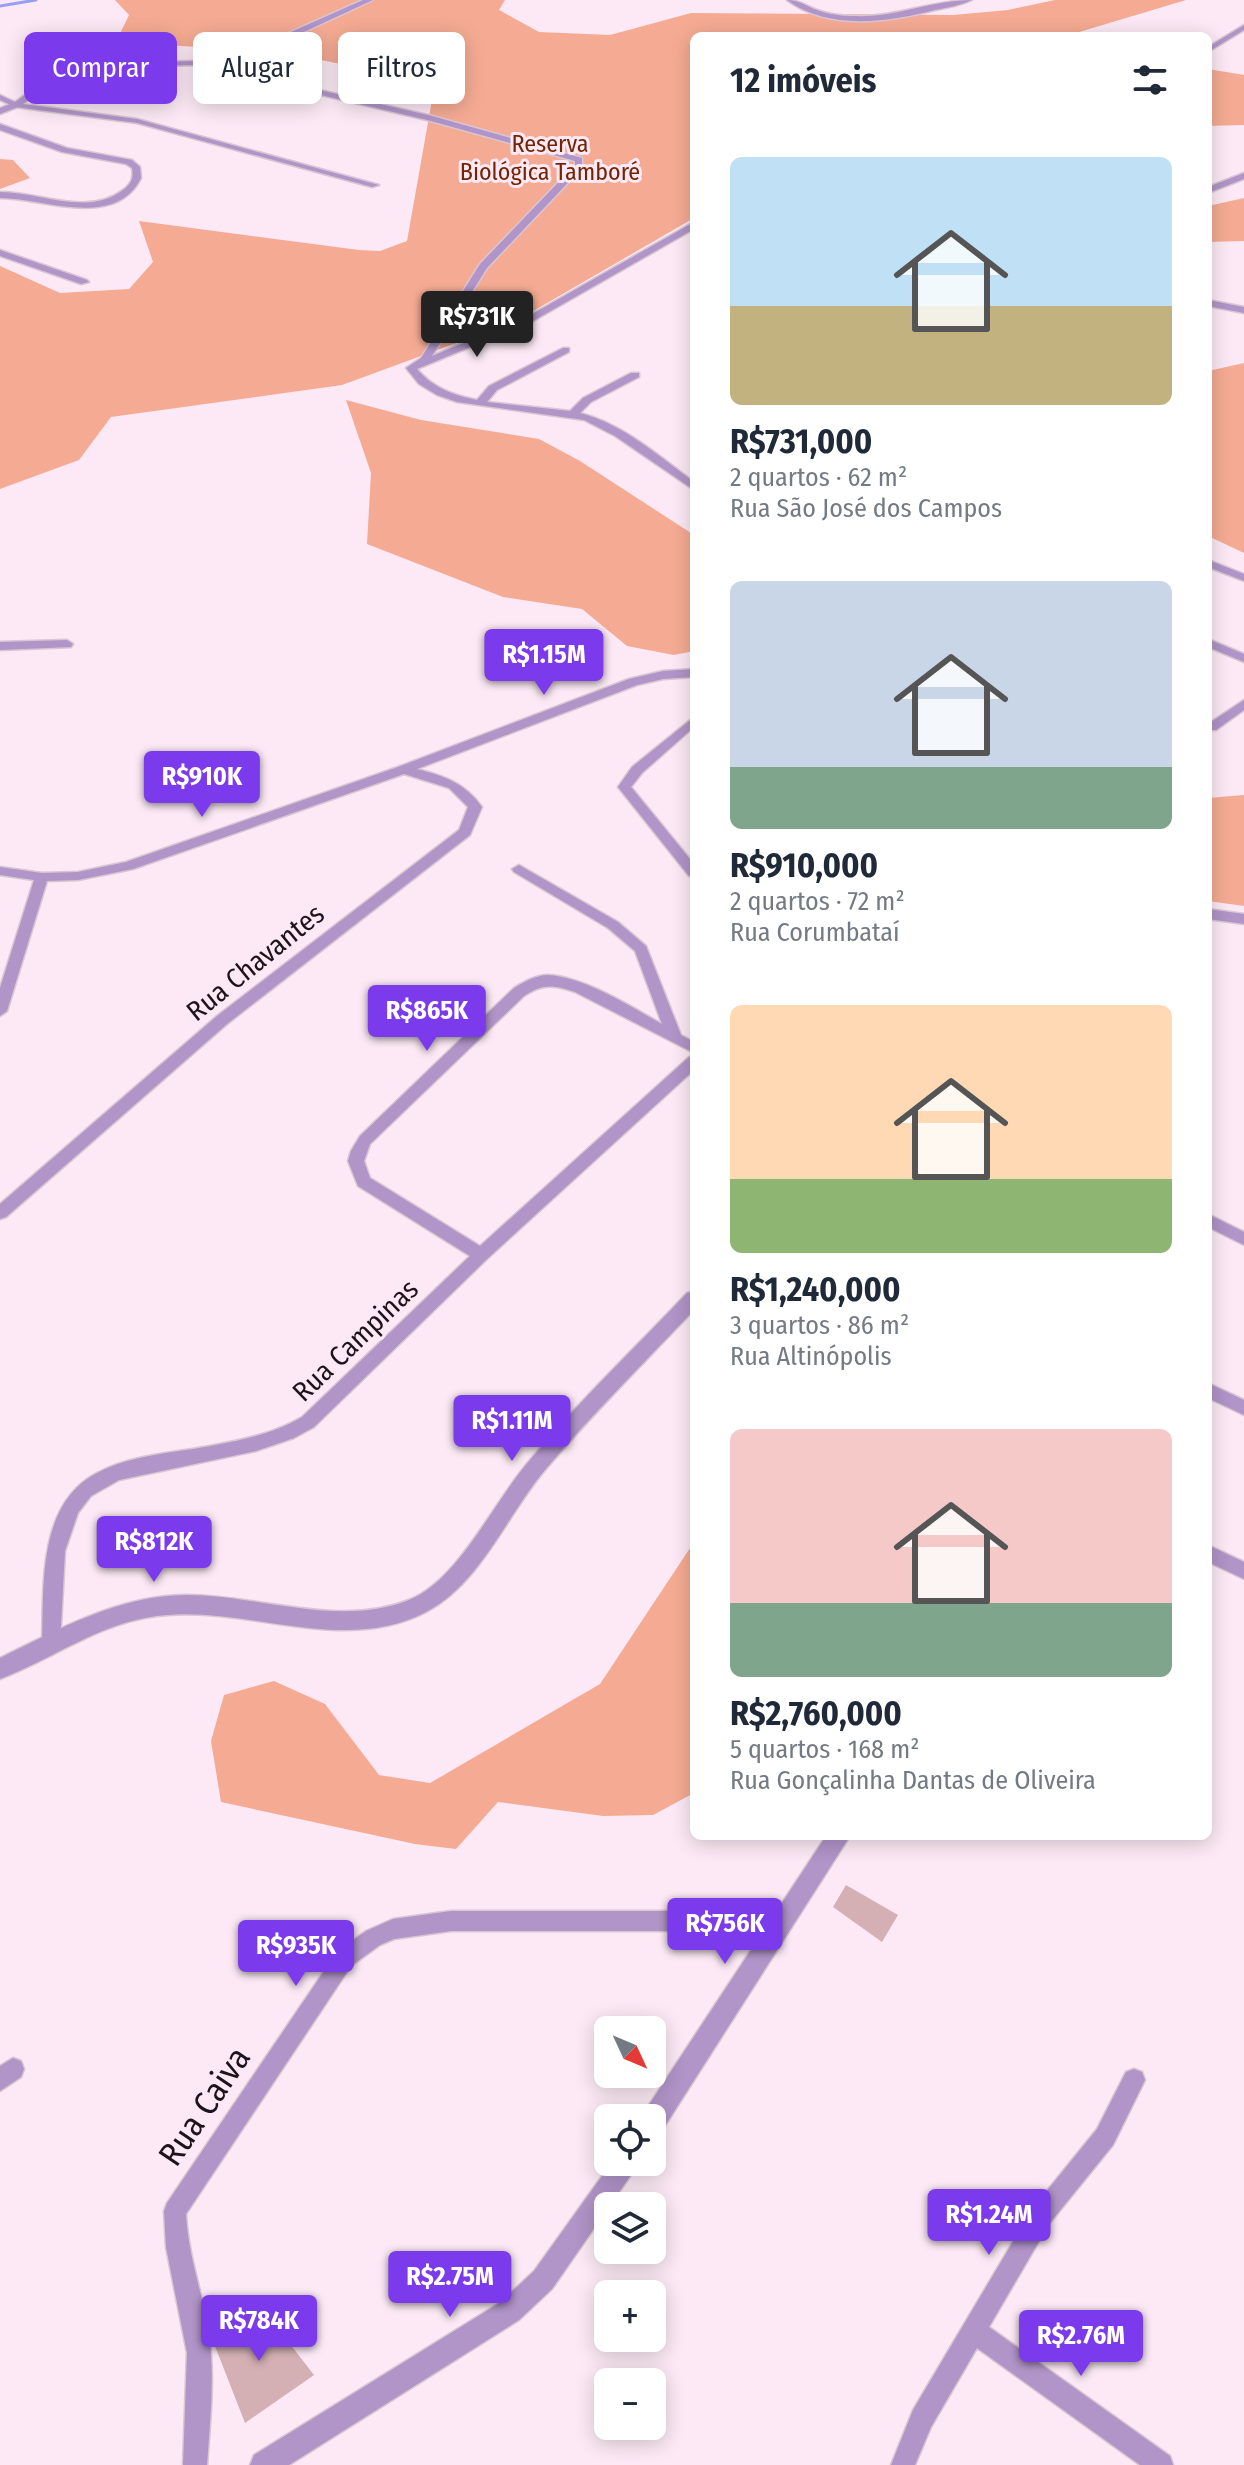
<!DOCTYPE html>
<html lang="pt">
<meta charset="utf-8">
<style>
:root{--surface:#fff;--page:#f6f6f7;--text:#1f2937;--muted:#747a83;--accent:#7c3aed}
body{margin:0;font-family:"Fira Sans Condensed",sans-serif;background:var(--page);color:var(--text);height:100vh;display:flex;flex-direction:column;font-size:30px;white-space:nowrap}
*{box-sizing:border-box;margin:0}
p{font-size:26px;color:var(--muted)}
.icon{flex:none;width:44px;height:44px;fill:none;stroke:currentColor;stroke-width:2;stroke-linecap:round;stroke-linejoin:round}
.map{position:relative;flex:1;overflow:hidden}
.details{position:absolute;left:690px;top:32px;width:522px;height:1808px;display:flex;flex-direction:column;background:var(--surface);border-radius:12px;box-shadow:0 4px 20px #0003}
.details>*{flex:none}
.guide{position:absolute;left:24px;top:32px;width:546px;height:72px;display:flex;gap:16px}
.needle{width:52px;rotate:134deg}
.tools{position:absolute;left:594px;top:2016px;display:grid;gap:16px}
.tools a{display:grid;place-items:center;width:72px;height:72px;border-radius:12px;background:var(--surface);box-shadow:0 4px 20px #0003;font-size:40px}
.price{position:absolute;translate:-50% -68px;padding:0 18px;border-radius:8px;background:var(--accent);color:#fff;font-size:26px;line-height:52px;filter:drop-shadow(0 2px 4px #0008)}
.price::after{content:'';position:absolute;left:50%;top:48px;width:24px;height:18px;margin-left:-12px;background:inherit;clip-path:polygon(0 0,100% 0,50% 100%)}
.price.current{background:#222;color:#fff}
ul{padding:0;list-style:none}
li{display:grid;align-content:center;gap:16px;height:424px;padding:0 40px}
li span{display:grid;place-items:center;height:248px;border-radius:12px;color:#555}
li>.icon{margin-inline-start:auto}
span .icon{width:144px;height:144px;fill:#fffc;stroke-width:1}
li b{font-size:34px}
h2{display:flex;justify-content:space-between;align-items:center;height:96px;padding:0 40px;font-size:34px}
.tag{padding:0 28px;border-radius:12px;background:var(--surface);box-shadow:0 4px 20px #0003;font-size:28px;line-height:72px}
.tag.current{background:var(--accent);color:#fff}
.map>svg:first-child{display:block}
.forest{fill:#f5ab93}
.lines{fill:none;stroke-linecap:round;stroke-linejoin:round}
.stream{stroke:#989ff0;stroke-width:3}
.building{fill:#d4afb4}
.minor-casing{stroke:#d8c7d2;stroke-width:3}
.tertiary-casing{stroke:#d8c7d2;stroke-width:3}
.minor{fill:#b194c8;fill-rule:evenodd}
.tertiary{fill:#b194c8;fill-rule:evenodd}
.labels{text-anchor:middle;stroke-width:6;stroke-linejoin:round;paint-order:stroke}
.far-park-label{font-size:24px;fill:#732403;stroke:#fce9f5}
.street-label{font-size:28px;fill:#1e131a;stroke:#fce9f5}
.near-street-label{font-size:34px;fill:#1e131a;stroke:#fce9f5}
</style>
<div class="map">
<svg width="1244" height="2465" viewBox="0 0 1244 2465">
<rect width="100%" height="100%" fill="#fce9f5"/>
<path class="forest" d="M115 0H505L499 10 539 32 610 35 691 13 953 15 1008 10 1055 0H1186L1066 36H694V218L516 321 342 385 111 417 79 460 0 489V266L60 293 129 289 153 262 139 221 359 250 380 251 407 241 435 83 281 52 116 42 129 15Z
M1208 69 1244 75V125L1208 126Z
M0 159 13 160 30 178 0 189Z
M1244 198V241L1208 242V206Z
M1244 363V553L1208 536V371Z
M346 400 421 420 539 439 580 461 694 535V651L674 655 627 646 582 609 503 597 367 544 371 473Z
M1244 795V906L1208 901V798Z
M694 1542V1793L653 1815 603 1816 498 1802 456 1849 415 1844 221 1802 211 1741 224 1695 274 1681 325 1704 379 1775 430 1783 600 1684Z"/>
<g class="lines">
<path class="stream" d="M0 6 36 0"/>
</g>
<path class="building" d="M846 1885 898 1915 882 1942 833 1907Z
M259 2304 314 2375 245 2423 213 2341Z"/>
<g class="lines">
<defs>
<path id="minor" d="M363 0H373L265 50 211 63 207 61 259 46Z
M787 0C799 0 806 6 817 10 828 14 841 16 854 16 895 18 932 0 972 0 961 5 947 8 935 10 888 22 829 31 787 0Z
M1244 25V30L1208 52V47Z
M194 61 432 116 582 158V168L487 268 432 356 527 317 694 222V229L533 321 417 369C433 388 453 395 477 400L489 386 563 348H569V352L497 390 487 402 570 411 583 398 631 373H639V377L591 402 580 413C623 424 659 456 694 482V490L615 436 584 420 457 402 437 395 419 384 406 368 421 358 480 264 575 165V161L427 120 194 65 83 68 64 75 23 104 137 119 379 185 372 187 137 123 15 107 0 100V95L15 102 58 71 82 64Z
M0 124 67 148 132 160 140 167 141 178C115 230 43 198 0 198V192C41 192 87 217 123 190 131 184 134 178 132 168L126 164 62 152 0 130Z
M1244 173V179L1208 193V187Z
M0 250 87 280 89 282 81 284 0 256Z
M1208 300 1244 307V313L1208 306Z
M1208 560 1244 574V581L1208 567Z
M1208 639 1244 654V662L1208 647Z
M67 640 73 644 71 647 0 650V642Z
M694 669V677L663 679 637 685 417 769C444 776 465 783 482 807L470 835 227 1024 6 1217 0 1219V1204L217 1016 459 830 468 807 449 788 404 774 133 869 78 880 47 881 7 1011 0 1016V988L34 880 0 875V867L42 873 78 872 126 862 398 767 629 679 663 671Z
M1244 700V710L1216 730H1208V724Z
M694 717V727L642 773 631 787 694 864V877L689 876 618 787 632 767Z
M519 865 618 922 646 946 681 1035 694 1042V1053L575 992C554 985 543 983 524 996L370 1144 364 1161 370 1178 480 1246 689 1057 694 1056V1070L487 1259 314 1427 294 1438 256 1451 119 1480 91 1496 78 1513 65 1551 60 1644 58 1650 51 1653 44 1650 42 1644C44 1587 37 1504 97 1473 132 1454 177 1453 215 1445 246 1439 275 1433 302 1417L470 1256 358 1186 348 1161 351 1151 360 1136 514 988C524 982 536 975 548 975 585 977 631 1007 662 1024L635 951 608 928 514 872 512 869Z
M1208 909 1244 914V924L1208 919Z
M1208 1214 1244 1232V1245L1208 1227Z
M1208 1383 1244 1400V1415L1208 1398Z
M1208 1545 1244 1562V1579L1208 1562Z
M451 1911H784L791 1914 794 1921 791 1928 784 1931H451L394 1939 380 1945 351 1966 186 2214C188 2256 203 2294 209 2335 215 2378 210 2422 207 2465H183L187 2353 166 2247 164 2211 167 2203 337 1952 366 1931 393 1919Z
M13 2058 21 2061 24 2069 21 2077 0 2091V2066Z
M1134 2069 1142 2072 1145 2080 1113 2145 1049 2224 989 2327 1170 2456 1173 2465H1140L977 2348 931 2427 915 2465H891L913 2410 1033 2208 1097 2129 1126 2072Z"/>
<path id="tertiary" d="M15 102 18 107 0 114V108Z
M694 1291V1310C644 1363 592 1414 545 1470 506 1516 481 1583 426 1612 342 1656 245 1604 157 1616 99 1623 53 1659 0 1679V1658C59 1629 120 1595 187 1595 259 1595 339 1628 409 1600 459 1580 494 1501 530 1460 579 1401 635 1348 687 1293Z
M826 1836H850L661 2132 652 2135V2118H642L643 2114Z
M612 2162H640L552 2289 519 2320 289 2465H250L254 2455 501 2302 534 2271Z"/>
</defs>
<use href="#minor" class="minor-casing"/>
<use href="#tertiary" class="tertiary-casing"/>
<use href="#minor" class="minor"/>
<use href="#tertiary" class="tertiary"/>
</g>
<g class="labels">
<g class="far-park-label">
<text x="550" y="152">Reserva<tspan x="550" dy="28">Biológica Tamboré</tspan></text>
</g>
<g class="street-label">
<text transform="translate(255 962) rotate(-39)" y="10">Rua Chavantes</text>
<text transform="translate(355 1340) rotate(-44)" y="10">Rua Campinas</text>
</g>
<g class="near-street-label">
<text transform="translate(204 2106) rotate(-56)" y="12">Rua Caiva</text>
</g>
</g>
</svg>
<div class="tools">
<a><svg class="needle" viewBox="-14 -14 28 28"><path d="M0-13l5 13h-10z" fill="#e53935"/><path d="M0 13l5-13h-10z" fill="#747a83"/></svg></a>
<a><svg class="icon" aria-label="locate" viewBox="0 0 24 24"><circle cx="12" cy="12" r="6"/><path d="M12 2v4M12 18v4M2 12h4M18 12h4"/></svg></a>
<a><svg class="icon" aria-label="layers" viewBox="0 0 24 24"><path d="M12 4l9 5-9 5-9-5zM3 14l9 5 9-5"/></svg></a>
<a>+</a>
<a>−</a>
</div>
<b class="price current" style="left:477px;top:359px">R$731K</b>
<b class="price" style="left:544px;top:697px">R$1.15M</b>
<b class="price" style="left:202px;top:819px">R$910K</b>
<b class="price" style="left:427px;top:1053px">R$865K</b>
<b class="price" style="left:512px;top:1463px">R$1.11M</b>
<b class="price" style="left:154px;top:1584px">R$812K</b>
<b class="price" style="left:725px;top:1966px">R$756K</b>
<b class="price" style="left:296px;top:1988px">R$935K</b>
<b class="price" style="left:989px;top:2257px">R$1.24M</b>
<b class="price" style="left:450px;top:2319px">R$2.75M</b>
<b class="price" style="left:259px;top:2363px">R$784K</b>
<b class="price" style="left:1081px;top:2378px">R$2.76M</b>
<div class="guide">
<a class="tag current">Comprar</a>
<a class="tag">Alugar</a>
<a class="tag">Filtros</a>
</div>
<section class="details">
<h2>12 imóveis<svg class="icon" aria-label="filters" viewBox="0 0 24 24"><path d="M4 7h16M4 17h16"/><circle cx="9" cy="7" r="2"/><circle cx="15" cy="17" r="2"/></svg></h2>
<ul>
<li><span style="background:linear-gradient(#bfe0f5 60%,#c2b280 0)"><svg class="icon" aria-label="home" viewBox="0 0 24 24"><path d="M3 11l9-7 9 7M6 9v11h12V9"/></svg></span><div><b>R$731,000</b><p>2 quartos · 62 m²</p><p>Rua São José dos Campos</p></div></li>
<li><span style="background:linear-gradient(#c9d6e8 75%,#7fa58c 0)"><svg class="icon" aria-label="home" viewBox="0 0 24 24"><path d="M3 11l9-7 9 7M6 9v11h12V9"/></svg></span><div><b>R$910,000</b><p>2 quartos · 72 m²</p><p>Rua Corumbataí</p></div></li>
<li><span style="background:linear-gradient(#ffd9b3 70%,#8fb573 0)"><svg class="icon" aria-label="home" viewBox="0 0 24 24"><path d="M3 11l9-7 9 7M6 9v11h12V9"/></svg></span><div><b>R$1,240,000</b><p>3 quartos · 86 m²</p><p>Rua Altinópolis</p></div></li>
<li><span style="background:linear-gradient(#f6c9c9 70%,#7fa58c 0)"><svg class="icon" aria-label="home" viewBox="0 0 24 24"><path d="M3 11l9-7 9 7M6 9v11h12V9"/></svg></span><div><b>R$2,760,000</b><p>5 quartos · 168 m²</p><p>Rua Gonçalinha Dantas de Oliveira</p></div></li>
</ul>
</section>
</div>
